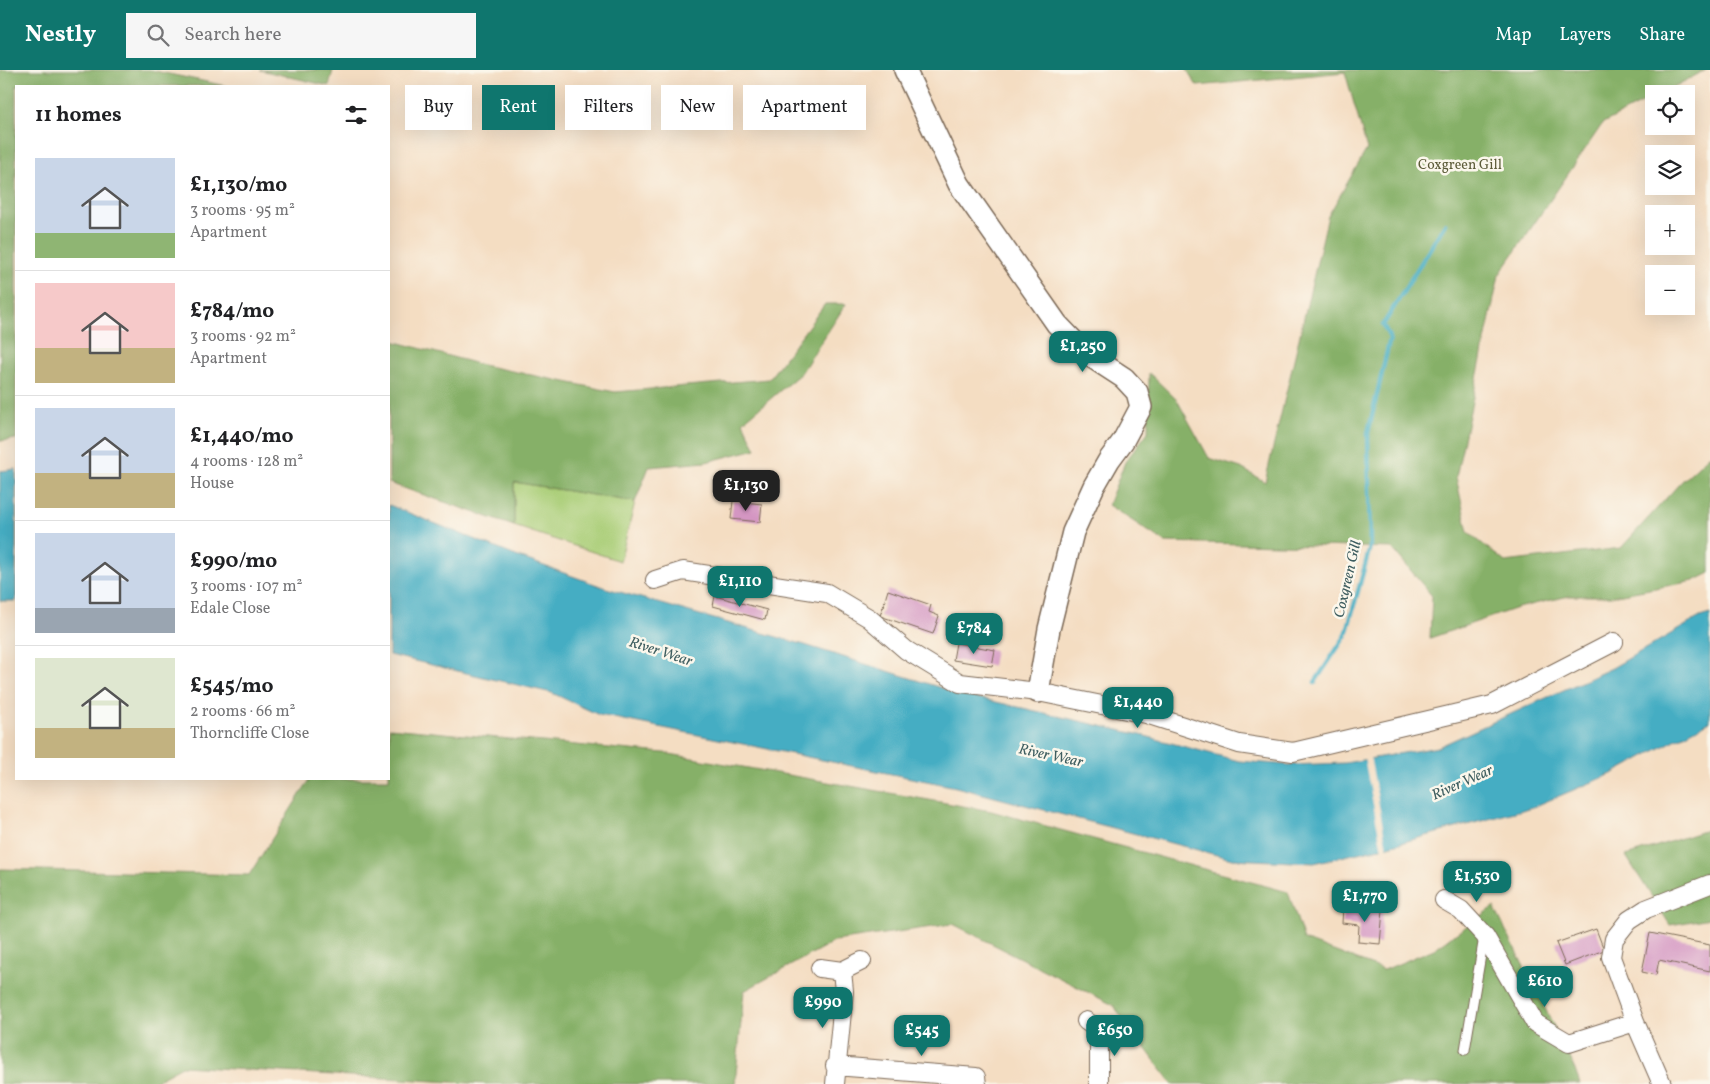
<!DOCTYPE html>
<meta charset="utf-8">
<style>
:root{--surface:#fff;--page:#f6f6f6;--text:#202124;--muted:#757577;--line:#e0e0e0;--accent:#0f766e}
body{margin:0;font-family:Vollkorn,serif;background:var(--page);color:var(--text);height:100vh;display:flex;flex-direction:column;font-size:19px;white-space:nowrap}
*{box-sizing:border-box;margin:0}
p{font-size:16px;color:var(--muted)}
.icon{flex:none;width:28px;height:28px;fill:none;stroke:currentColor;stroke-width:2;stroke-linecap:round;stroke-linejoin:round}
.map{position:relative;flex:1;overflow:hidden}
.side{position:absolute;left:15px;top:15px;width:375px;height:695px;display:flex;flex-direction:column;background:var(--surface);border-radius:0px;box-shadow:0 5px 20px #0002}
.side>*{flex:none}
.guide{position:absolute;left:405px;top:15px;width:475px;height:45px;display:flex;gap:10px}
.buttons{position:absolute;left:1645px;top:15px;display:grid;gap:10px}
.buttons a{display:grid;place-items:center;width:50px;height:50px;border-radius:0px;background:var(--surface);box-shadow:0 5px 20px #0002;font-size:25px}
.price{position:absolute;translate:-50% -42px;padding:0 11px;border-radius:10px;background:var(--accent);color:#fff;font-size:16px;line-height:32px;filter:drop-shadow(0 1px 2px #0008)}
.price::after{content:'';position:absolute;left:50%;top:30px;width:15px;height:11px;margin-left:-8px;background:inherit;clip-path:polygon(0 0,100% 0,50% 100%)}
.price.current{background:#222;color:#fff}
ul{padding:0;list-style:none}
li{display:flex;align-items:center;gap:15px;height:125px;padding:0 20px}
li+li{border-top:1px solid var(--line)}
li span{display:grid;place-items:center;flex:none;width:140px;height:100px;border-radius:0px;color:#555}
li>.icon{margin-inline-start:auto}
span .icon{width:60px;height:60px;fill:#fffc;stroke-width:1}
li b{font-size:21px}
h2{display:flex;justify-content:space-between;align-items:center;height:60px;padding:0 20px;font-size:21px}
.pill{padding:0 18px;border-radius:0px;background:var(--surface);box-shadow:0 5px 20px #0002;font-size:18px;line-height:45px}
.pill.current{background:var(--accent);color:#fff}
header{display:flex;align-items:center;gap:30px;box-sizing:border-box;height:70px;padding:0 25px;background:var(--accent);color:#fff}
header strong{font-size:24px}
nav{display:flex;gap:28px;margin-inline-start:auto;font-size:18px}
.search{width:350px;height:45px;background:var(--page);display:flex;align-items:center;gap:12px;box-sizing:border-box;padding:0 18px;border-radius:0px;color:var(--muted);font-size:19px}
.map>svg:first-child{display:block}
.green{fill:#a9cd76;stroke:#727c4a}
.forest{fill:#86b067;stroke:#606d42}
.water{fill:#44adc3;stroke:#406c70}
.pier{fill:#f4ddc2}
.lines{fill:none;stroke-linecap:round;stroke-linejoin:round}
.stream{stroke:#44adc3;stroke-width:4.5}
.building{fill:#d496c2}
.service-casing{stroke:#7c6957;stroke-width:11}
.minor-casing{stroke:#7c6957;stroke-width:20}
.tertiary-casing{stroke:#7c6957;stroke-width:24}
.service{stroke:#fff;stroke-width:9}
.minor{stroke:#fff;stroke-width:18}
.tertiary{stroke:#fff;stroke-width:21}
.labels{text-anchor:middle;stroke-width:5;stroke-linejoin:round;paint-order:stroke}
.park-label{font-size:14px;fill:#5c5b38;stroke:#fbf7ec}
.water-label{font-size:15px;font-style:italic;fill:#3f5e60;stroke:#fbf7ec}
</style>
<header>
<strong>Nestly</strong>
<div class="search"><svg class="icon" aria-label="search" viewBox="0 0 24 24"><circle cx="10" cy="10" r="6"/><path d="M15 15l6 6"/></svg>Search here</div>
<nav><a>Map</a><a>Layers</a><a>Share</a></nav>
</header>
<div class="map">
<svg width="1710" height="1014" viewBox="0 0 1710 1014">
<rect width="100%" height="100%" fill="#fbf7ec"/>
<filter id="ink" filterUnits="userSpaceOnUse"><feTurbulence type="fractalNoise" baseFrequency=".02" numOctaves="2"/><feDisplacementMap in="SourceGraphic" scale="10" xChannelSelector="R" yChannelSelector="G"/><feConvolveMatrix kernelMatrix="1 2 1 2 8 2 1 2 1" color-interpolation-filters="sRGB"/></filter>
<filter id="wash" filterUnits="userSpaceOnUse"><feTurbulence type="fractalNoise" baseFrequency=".0096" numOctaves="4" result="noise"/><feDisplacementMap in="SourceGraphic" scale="20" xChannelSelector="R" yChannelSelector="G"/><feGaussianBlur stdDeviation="1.12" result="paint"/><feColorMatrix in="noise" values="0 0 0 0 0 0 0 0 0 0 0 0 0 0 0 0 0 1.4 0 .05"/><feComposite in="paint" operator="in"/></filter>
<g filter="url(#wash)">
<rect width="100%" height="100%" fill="#f4ddc2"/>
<path class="green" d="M514 412 635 432 620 491 514 456Z"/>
<path class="forest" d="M0 0H150L226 16H16V369L0 371Z
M260 0H333L329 16Z
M1187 0H1706L1660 24H1654V27L1603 53 1499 205 1456 407 1468 462 1505 492 1621 478 1681 412 1710 385V503L1694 511 1611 526H1569L1517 538 1430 568 1432 526 1392 478 1165 472 1108 435 1125 392 1148 362 1149 303 1177 330 1209 388 1241 398 1265 412 1328 146 1367 79 1345 2 1197 16Z
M825 234H846L801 303 743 352 756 379 706 392 649 397 635 432 514 412V456L389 413V270L482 295 615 322 769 309Z
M389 658 664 683 991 741 1288 822 1304 870 1384 900 1434 879 1494 837 1572 992 1580 1014H1172L1113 935 953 854 835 871 744 921 735 1014H485L182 996 149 1014H0V799L249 805 310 709H389Z
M1710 759V848L1670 855 1626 786Z"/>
<path class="water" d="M16 399V531H0V401Z
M389 435 516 486 606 518 805 575 961 624 1141 665 1239 691 1290 695 1345 693 1438 677 1612 598 1700 547 1710 544V651L1614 703 1533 737 1389 776 1314 793 1232 789 956 717 599 645 552 623 389 585Z"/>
<path class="pier" d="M1370 686 1387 779 1382 780 1364 687Z"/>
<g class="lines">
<path class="stream" d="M1315 612 1346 565 1370 477 1368 363 1390 268 1383 255 1445 154"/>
</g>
<g id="blocks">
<path class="building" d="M733 431 762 434 760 452 731 449Z
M888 520 931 535 929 542 939 546 933 564 880 546Z
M715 526 767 540 765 550 713 536Z
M956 573 995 580 992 596 953 590Z
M1343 836 1383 840 1380 874 1358 872 1359 855 1342 853Z
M1596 859 1604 880 1565 895 1556 873Z
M1650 863 1710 875V901L1659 890 1656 905 1642 902Z"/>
</g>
</g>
<g filter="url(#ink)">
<use href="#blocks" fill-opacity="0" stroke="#7c6957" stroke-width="1"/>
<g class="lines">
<defs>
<path id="service" d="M1465 980 1484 867"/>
<path id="minor" d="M655 510 683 501 827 523 869 548 906 580 960 613 1038 622 1146 644 1239 674 1293 682 1492 635 1614 572
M1444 830 1461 840 1485 866 1535 953 1569 973 1635 952
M820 898 842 901 844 921 835 1014
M842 901 862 891
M1086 951 1099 960 1114 963
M1099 960V1014
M835 996 976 1007 977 1014
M1662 1014 1635 952 1611 887 1614 869 1629 850 1646 839 1710 814"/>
<path id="tertiary" d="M905 0 959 114 1057 254 1084 282 1124 308 1137 322 1141 337 1123 371 1109 390 1094 416 1073 462 1049 559 1038 622"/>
</defs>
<use href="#service" class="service-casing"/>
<use href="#minor" class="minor-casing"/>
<use href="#tertiary" class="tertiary-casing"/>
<use href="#service" class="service"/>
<use href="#minor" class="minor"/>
<use href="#tertiary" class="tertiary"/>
</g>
</g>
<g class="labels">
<g class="park-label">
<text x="1460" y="99">Coxgreen Gill</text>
</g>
<g class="water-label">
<text transform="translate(1347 509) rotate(-77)" y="5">Coxgreen Gill</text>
<text transform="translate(661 581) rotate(18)" y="5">River Wear</text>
<text transform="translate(1051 685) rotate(12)" y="5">River Wear</text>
<text transform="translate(1462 712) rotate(-24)" y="5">River Wear</text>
</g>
</g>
</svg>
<div class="buttons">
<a><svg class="icon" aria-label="locate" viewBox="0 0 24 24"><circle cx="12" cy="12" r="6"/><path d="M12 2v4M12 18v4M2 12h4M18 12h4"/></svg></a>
<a><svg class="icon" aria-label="layers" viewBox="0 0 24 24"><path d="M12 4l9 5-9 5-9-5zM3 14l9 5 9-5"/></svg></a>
<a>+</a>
<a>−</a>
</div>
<b class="price" style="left:1083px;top:303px">£1,250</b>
<b class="price current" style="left:746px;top:442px">£1,130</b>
<b class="price" style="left:740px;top:538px">£1,110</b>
<b class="price" style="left:974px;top:585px">£784</b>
<b class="price" style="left:1138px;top:659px">£1,440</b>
<b class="price" style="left:1477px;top:833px">£1,530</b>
<b class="price" style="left:1365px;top:853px">£1,770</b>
<b class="price" style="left:1545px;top:938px">£610</b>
<b class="price" style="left:823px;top:959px">£990</b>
<b class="price" style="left:922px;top:987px">£545</b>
<b class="price" style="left:1115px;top:987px">£650</b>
<div class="guide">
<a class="pill">Buy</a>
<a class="pill current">Rent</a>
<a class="pill">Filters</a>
<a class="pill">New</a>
<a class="pill">Apartment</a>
</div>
<section class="side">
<h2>11 homes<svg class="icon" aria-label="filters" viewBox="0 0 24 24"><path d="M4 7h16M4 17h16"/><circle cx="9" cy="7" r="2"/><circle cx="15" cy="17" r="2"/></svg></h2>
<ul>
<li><span style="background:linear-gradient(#c9d6e8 75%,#8fb573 0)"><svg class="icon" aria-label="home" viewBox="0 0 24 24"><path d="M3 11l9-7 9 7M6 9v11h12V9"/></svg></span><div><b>£1,130/mo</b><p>3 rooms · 95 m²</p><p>Apartment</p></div></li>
<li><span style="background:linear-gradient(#f6c9c9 65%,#c2b280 0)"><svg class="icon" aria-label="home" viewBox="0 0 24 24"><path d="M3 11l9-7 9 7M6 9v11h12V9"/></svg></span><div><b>£784/mo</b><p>3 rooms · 92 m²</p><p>Apartment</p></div></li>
<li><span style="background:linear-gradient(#c9d6e8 65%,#c2b280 0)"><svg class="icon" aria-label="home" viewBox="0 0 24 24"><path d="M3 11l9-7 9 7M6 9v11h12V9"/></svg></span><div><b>£1,440/mo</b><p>4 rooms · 128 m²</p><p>House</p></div></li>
<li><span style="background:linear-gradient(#c9d6e8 75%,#9aa5b1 0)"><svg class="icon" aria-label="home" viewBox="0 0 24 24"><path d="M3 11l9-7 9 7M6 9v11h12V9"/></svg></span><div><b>£990/mo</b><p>3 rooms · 107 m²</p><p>Edale Close</p></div></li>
<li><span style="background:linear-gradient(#dfe7d0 70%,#c2b280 0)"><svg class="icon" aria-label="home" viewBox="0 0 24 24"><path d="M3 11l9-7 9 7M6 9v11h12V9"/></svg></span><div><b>£545/mo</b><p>2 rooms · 66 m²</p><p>Thorncliffe Close</p></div></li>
</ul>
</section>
</div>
